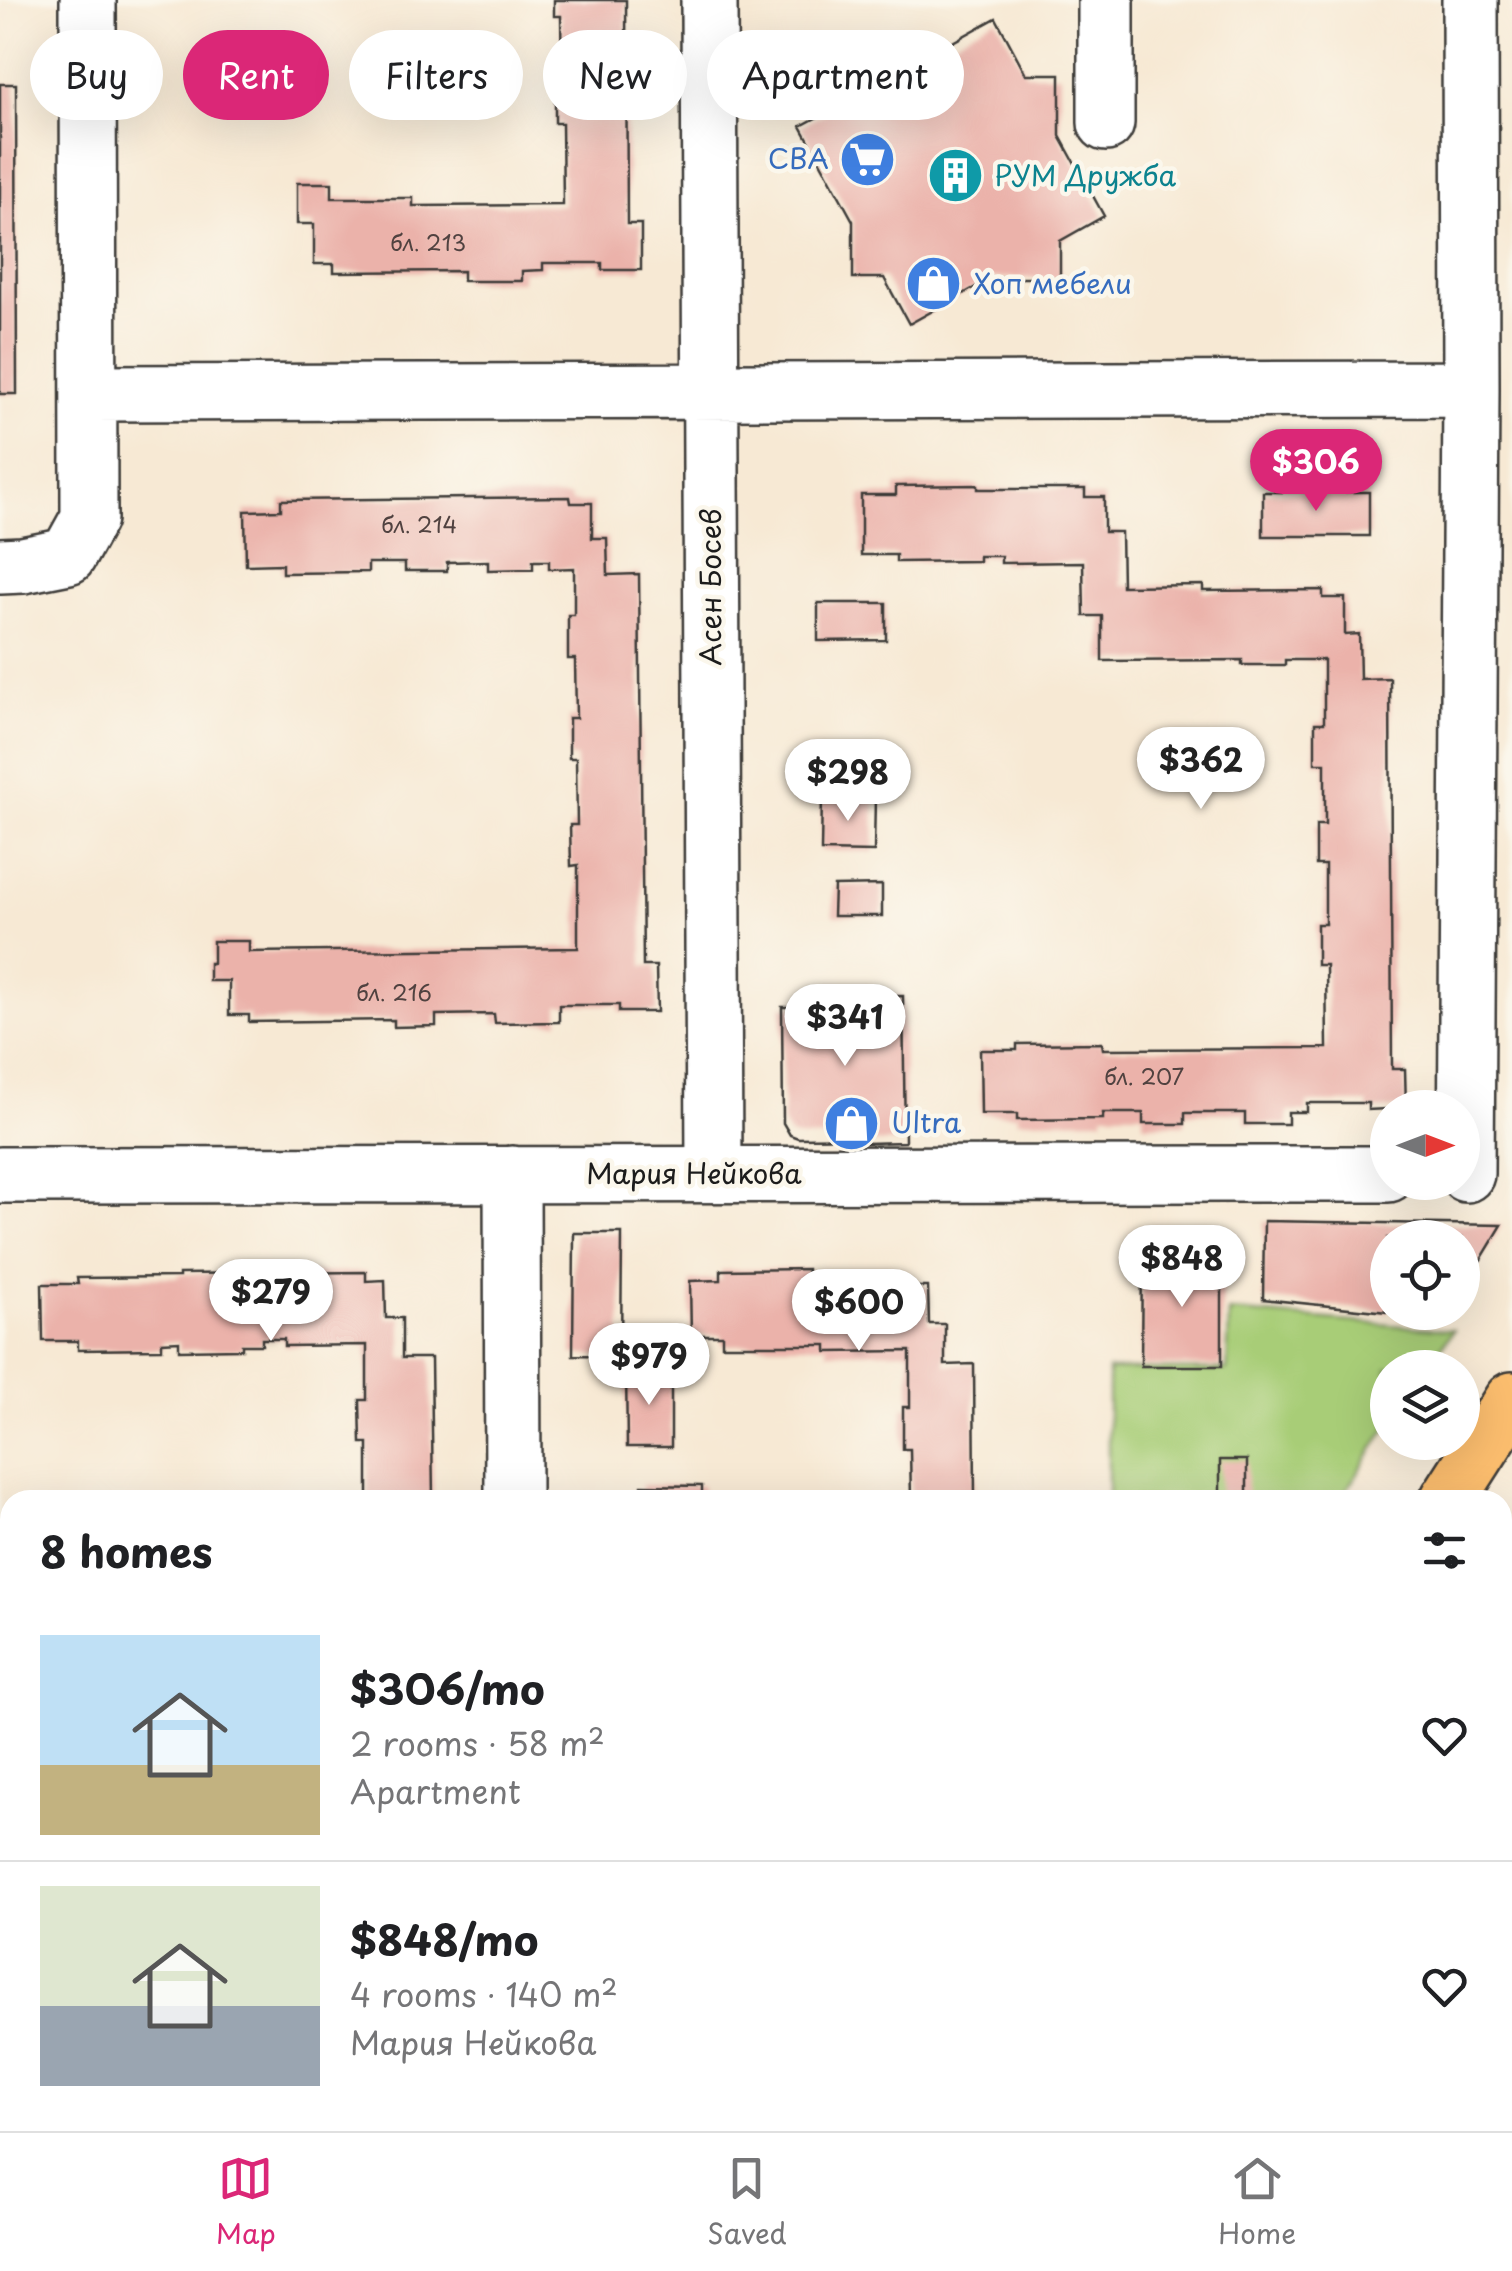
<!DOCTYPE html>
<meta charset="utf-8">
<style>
:root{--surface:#fff;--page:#f2f2f2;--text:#202124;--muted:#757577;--line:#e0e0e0;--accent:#db2777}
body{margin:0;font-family:"Playpen Sans",sans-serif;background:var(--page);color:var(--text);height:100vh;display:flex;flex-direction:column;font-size:38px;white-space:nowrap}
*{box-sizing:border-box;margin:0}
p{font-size:32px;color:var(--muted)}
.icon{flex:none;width:55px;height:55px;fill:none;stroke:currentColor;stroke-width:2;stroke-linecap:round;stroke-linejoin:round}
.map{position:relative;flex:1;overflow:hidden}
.drawer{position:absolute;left:0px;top:1490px;width:1512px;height:642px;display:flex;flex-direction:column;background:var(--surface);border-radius:30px 30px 0 0;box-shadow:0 10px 40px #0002}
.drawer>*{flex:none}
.banner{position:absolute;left:30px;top:30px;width:1000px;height:90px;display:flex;gap:20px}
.needle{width:65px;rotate:90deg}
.buttons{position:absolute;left:1370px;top:1090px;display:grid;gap:20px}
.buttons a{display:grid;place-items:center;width:110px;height:110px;border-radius:50%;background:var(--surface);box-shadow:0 10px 40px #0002;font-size:50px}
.price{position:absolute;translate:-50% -85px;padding:0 22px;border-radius:35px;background:#fff;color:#222;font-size:32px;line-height:65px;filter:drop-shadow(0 2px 5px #0008)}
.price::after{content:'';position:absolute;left:50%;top:60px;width:30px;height:22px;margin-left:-15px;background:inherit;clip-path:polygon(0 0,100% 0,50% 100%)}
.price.selected{background:var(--accent);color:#fff}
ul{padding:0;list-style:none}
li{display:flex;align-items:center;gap:30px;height:250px;padding:0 40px}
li+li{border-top:2px solid var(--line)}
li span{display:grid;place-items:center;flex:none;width:280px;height:200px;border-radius:0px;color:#555}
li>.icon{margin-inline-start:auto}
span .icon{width:120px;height:120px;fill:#fffc;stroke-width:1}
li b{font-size:42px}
h2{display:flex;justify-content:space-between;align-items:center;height:120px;padding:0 40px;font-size:42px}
.chip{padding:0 35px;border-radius:45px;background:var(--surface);box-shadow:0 10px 40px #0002;font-size:35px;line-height:90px}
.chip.selected{background:var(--accent);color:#fff}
.dock{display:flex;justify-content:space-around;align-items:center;height:140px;border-top:2px solid var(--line);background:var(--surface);font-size:28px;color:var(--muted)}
.dock a{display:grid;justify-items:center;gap:5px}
.dock .selected{color:var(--accent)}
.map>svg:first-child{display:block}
.built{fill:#f6cfd6}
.green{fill:#a8cd77;stroke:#62744a;stroke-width:2.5}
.building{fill:#ebb2aa}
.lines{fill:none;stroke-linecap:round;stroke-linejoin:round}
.minor-casing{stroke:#3d3b38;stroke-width:60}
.major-casing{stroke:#3d3b38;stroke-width:60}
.minor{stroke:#fff;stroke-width:55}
.major{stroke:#fbbd6e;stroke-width:55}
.labels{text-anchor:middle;stroke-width:9;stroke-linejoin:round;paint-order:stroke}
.number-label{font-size:22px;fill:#504240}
.shop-label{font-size:28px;fill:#366cbe;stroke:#fbf7ec;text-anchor:start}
.culture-label{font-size:28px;fill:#0d838f;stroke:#fbf7ec;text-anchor:start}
.street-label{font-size:28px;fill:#1c1c1c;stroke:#fbf7ec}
</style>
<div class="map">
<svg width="1512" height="2131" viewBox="0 0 1512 2131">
<rect width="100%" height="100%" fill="#fbf7ec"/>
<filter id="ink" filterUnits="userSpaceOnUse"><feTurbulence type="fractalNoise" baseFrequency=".01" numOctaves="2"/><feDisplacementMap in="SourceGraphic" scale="20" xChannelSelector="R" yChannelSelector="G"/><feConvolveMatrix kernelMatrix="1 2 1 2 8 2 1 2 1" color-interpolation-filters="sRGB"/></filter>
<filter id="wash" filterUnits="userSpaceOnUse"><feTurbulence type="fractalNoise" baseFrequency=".0048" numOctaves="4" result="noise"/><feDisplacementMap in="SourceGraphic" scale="40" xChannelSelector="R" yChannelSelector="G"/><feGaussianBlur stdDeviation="2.25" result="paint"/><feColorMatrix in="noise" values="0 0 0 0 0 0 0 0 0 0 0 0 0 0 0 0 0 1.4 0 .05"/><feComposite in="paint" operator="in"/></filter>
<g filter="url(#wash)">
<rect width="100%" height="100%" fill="#f7e9d4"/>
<path class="built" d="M1512 1596V2131H1157L1164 2122H1502V1610Z"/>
<path class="green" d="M1229 1312 1453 1330 1428 1367 1388 1368 1387 1428 1340 1500H1108V1370H1227Z
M1503 1835 1512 1837V1927L1503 1925Z"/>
<g id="blocks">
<path class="building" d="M554 0H626L627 224H641V270H602V263H543V270L522 271V281H463V271L334 272V264H314V224H297V183H332V198H413V206L563 205 562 123H555V83H562L561 16H554Z
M996 18 1026 74H1060V136L1104 216 1060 241V278H992L909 324 884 278H853V221L801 126 853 98V74H895Z
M0 84H16L17 394H0Z
M978 485V489H1085V497H1104V532H1121L1122 586 1203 585V591L1323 590V598H1345V635L1359 634 1360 679 1390 678 1392 1069H1405L1406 1108 1368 1110V1103H1307V1112H1288V1124H1245V1113H1185V1124H1143V1113H1103V1119L1017 1120V1114H981L980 1050H1017V1044L1102 1043 1103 1049 1327 1048 1326 965H1317V924H1325V865H1316V825H1325V763H1315V723H1324V660H1285V665H1242V660L1102 661V616H1084L1083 562 1001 563V556H979V561L896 562V555H861V495H896V486Z
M1263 492H1369V536H1263Z
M570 497 571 503H592V538H607L608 575 639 574 643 966H656L657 1012H619V1005H559V1022L495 1023 494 1014 436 1015V1026L394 1027V1020L249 1022V1015H229V981H209V963H213V941H249V952L578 948V865L571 866 570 825H577L576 758H569V718H576L575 659H568V615H574V568L549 569V561H533V569L488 570V561L447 562V571H405V563H368V572L282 573V564L246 565 245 511 281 510V500Z
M818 603H886V640L818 641Z
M822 796 875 797 874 852 821 851Z
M882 885V916H833L834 886Z
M903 996 905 1142 866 1143V1137L798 1138 790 1135 783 1123 782 1007H815L814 997Z
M1264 1221 1502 1225 1462 1291V1238H1388V1312L1263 1299Z
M574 1233H622L621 1356 573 1355Z
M1142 1253H1222V1366H1141Z
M807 1269V1280L908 1279 909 1287H928L929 1324H945V1365L974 1364 975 1500H911L910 1449H903V1407H910V1351L827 1352V1345H722V1335H691L690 1281 721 1280V1270Z
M366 1272V1281L385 1280 386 1318H402V1358H431L433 1500H368V1443H361L360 1400H367V1345L284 1346V1339H262V1345H242V1349L179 1350V1341L162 1342V1349L78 1350V1341H43L42 1284H78L77 1278 179 1277V1274Z
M1415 1312H1450L1446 1318 1414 1315Z
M626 1369H671V1447H627Z
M1220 1460H1247V1500H1220Z
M642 1485 702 1486V1500H642Z
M1512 1692V1732L1502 1726V1707Z
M1506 2018 1512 2021V2084L1502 2103V2024Z
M0 2032H10V2122H73V2131H0Z
M478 2122H677V2131H478Z"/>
</g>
</g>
<g filter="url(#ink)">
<use href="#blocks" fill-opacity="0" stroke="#3d3b38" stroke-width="2.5"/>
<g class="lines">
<defs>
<path id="minor" d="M709 0 714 1174
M1106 123V0
M89 393 1471 389
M0 566 23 565 68 556 89 518 88 0
M512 1174 513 1500
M1466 1174 1471 389 1470 0
M0 1175 1388 1174
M0 1881H10
M200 2122V2131
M1378 2122 1419 2131
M322 2131V2122
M372 2131V2122"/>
<path id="major" d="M1448 1500 1512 1400
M1008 2131 1015 2122"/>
</defs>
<use href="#minor" class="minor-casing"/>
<use href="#major" class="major-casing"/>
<use href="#minor" class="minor"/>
<use href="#major" class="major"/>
</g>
</g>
<defs>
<symbol id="supermarket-disc" viewBox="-11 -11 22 22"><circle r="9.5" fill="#3f7fe0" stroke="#fbf7ec"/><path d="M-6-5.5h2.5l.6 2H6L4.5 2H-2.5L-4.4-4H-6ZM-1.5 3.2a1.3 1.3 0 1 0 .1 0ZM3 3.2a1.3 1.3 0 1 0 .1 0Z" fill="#fff"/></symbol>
<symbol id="building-disc" viewBox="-11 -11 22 22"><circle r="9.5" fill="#0f9aa8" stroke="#fbf7ec"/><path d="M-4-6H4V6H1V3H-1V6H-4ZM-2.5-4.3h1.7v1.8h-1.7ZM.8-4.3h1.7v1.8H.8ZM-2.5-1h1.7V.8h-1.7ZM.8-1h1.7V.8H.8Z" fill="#fff"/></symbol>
<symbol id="shop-disc" viewBox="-11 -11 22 22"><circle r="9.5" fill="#3f7fe0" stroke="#fbf7ec"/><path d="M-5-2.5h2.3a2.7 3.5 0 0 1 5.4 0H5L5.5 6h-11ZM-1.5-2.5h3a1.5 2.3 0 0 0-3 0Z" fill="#fff"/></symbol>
</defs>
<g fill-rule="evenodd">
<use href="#supermarket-disc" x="836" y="128" width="63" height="63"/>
<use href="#building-disc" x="924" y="144" width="63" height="63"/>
<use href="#shop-disc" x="902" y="252" width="63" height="63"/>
<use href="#shop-disc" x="820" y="1092" width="63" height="63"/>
</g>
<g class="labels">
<g class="number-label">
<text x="428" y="251">бл. 213</text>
<text x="419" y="533">бл. 214</text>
<text x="394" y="1001">бл. 216</text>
<text x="1144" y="1085">бл. 207</text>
</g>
<g class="shop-label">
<text x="829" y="169" text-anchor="end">CBA</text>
<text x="973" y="294">Хоп мебели</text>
<text x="891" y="1133">Ultra</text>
</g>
<g class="culture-label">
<text x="994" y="186">РУМ Дружба</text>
</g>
<g class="street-label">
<text transform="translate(711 587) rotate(-90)" y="10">Асен Босев</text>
<text x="694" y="1184">Мария Нейкова</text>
</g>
</g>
</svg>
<div class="buttons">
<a><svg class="needle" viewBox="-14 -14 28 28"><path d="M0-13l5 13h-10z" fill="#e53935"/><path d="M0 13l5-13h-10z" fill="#757577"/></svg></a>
<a><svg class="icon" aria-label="locate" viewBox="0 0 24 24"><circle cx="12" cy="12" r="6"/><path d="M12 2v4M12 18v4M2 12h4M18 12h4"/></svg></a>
<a><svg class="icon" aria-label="layers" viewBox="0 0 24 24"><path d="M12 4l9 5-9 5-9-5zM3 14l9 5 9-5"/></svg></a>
</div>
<b class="price selected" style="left:1316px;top:514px">$306</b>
<b class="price" style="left:1201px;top:812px">$362</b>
<b class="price" style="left:848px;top:824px">$298</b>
<b class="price" style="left:845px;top:1069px">$341</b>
<b class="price" style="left:1182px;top:1310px">$848</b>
<b class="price" style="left:271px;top:1344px">$279</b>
<b class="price" style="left:859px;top:1354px">$600</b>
<b class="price" style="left:649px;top:1408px">$979</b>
<div class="banner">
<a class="chip">Buy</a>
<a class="chip selected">Rent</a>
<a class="chip">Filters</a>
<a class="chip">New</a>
<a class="chip">Apartment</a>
</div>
<section class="drawer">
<h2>8 homes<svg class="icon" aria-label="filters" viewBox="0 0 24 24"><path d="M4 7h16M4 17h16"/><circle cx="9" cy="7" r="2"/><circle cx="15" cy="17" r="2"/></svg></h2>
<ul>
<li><span style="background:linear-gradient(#bfe0f5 65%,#c2b280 0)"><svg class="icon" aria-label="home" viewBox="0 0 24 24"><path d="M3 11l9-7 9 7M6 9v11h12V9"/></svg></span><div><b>$306/mo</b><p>2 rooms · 58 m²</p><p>Apartment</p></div><svg class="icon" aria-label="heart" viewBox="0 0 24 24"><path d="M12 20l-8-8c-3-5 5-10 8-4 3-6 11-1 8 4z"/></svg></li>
<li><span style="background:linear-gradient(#dfe7d0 60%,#9aa5b1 0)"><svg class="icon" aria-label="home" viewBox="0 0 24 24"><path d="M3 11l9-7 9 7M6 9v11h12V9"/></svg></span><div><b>$848/mo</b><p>4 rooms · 140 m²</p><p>Мария Нейкова</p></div><svg class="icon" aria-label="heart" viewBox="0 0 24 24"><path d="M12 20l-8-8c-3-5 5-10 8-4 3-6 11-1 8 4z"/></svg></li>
</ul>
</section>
</div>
<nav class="dock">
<a class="selected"><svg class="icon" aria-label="map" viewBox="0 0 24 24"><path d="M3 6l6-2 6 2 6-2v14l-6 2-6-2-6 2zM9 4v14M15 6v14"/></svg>Map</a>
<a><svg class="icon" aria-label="saved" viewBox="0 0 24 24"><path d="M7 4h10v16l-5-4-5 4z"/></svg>Saved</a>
<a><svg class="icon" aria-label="home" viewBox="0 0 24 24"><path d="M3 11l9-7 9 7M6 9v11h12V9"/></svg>Home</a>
</nav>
